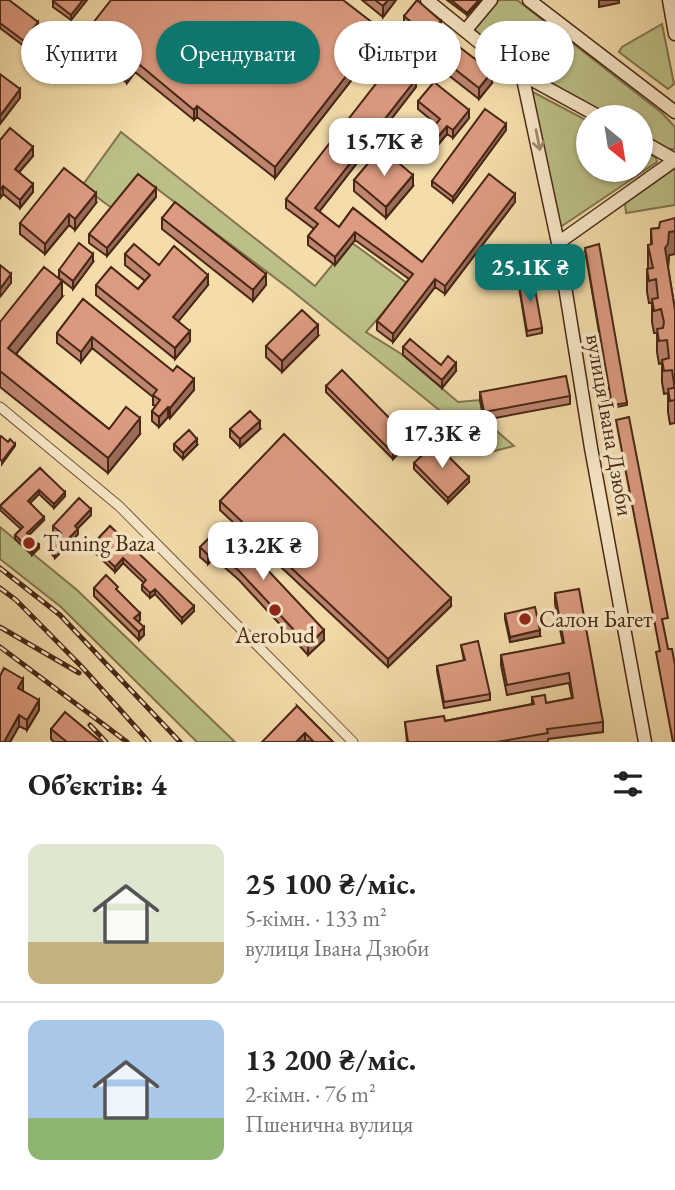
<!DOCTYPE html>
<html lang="uk">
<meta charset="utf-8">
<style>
:root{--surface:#fff;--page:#f6f6f6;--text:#222;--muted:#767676;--line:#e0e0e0;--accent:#0f766e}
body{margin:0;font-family:"EB Garamond",serif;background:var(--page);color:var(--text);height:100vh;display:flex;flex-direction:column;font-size:26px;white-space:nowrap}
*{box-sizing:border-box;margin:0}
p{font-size:23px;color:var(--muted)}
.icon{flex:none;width:38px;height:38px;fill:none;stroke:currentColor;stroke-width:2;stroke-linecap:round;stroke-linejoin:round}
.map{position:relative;height:742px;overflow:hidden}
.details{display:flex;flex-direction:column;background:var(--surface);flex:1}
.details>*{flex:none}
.hud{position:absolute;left:21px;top:21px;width:634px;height:63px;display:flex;gap:14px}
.needle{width:46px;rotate:150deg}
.controls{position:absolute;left:576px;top:105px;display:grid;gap:14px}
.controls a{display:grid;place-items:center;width:77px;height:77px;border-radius:50%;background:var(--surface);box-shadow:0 2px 5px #0004;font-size:35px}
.price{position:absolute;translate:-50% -60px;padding:0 16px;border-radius:14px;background:#fff;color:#222;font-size:23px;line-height:46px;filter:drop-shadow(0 2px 4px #0008)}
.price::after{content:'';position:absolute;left:50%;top:42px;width:21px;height:16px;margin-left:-10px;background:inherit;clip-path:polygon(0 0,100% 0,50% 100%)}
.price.current{background:var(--accent);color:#fff}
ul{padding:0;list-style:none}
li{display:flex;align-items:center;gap:21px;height:175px;padding:0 28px}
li+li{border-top:2px solid var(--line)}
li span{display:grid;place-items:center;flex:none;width:196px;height:140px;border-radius:14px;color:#555}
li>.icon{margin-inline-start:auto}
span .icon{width:84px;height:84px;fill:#fffc;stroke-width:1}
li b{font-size:30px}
h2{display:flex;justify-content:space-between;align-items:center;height:84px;padding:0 28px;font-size:30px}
.pill{padding:0 24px;border-radius:32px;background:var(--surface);box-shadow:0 2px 5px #0004;font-size:24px;line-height:63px}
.pill.current{background:var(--accent);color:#fff}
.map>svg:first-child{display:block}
.green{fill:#bcc088;stroke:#82744e;stroke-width:2}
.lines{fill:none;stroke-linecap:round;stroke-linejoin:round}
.street-casing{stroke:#73543a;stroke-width:11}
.secondary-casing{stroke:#482714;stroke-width:15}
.street{stroke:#f8e8c8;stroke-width:9}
.secondary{stroke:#f8e8c8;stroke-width:12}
.rail-casing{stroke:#482714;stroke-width:5}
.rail{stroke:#f8e8c8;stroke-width:2.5;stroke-dasharray:8;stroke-linecap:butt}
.wall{fill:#bd846e;stroke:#482714;stroke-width:2}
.shaded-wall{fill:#9a6c5a;stroke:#482714;stroke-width:2}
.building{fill:#dc9a80;stroke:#482714;stroke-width:2}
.oneway{stroke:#a0886e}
.poi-dot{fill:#8f2418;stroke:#f8e8c8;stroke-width:2.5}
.labels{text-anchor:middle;stroke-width:7;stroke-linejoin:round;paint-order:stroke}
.street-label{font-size:23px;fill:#482714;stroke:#f8e8c8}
.poi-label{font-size:23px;fill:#482714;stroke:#f8e8c8;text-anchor:start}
</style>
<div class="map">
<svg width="675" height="742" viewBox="0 0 675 742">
<rect width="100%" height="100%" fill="#f4dcab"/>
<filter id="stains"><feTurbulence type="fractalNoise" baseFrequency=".00286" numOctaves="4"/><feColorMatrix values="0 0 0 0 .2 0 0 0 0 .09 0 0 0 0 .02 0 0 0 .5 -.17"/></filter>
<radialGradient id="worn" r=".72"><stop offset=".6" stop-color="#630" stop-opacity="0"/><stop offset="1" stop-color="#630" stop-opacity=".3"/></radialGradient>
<path class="green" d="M499 0H517L662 113 675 127V149H665L641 135 640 117H607L527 73 503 57 474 29Z
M662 24 674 84 668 89 619 52 622 47Z
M531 91 588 121V170H640L641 149 656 158 657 162 562 226 558 225Z
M121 132 315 286 351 242 408 284 366 332 403 355 458 402 480 400 484 420 514 446 491 452 291 290 140 176 113 209 82 186Z
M675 165V205L626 213 625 203 629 197Z
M0 527 77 590 235 742H197L61 607 0 559Z"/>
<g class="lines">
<defs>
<path id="street" d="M0 407 119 506 353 742"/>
<path id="secondary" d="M427 0 501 60 525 76 600 117
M529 0 675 112
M669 0 675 34
M465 31 491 0
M522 74 558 243 591 448 645 742
M640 140 675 160
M558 243 675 160"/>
</defs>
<use href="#street" class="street-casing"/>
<use href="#secondary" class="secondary-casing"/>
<use href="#street" class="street"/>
<use href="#secondary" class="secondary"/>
<defs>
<path id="rail" d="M0 568 60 615 180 742
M0 588 16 600 82 667 149 742
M0 627 79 673
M0 647 127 742
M90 725 106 742"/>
</defs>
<use href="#rail" class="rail-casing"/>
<use href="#rail" class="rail"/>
</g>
<path class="wall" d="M0 0 38 27 24 46 0 28Z
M87 0 71 20 53 7V1Z
M362 0H396L383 17Z
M447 0H481L467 15Z
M404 16 441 32 428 47 404 26Z
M82 37 382 41 275 178 197 117 194 120 135 72 127 83 82 47Z
M433 52 492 83 479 99 433 63Z
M416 87 319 212 339 227 353 208 422 262 515 202 445 294 435 287 393 342 377 330V321L409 279 355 240 335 265 308 245V236L314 229 286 208V199Z
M418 101 469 118 453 138 447 134 432 152 425 146V138L436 124 418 109Z
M506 130 453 202 432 186V181Z
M0 140 33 156 19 172 33 192 20 208 3 194 0 198Z
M354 180 413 186 386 218 354 191Z
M156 197 107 256 89 243V234Z
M96 203 75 230 69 225 45 254 20 234V223Z
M162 218 266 285 253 301 162 229Z
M675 218V254L669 255 668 268 675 310V423L670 424 668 412V393L664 394 662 382V363L659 364 657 352V333H654L652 322V303H649L647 292V269H648V245H651V229L659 228Z
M585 250 627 403V405L612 408Z
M125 254 159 265 208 285 178 321 190 341 175 359 96 295V285L138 289 145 281 125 265Z
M93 262 73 289 59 278V270Z
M518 280 542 328V333L527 336Z
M62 297 16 354 109 429 140 434 108 473 0 387V322Z
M83 299 194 390 170 418 168 417 159 427 152 421V411L156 406 153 405V397L92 348 81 362 57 343V333Z
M318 336 282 372 266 357V346Z
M403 347 441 365 456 371 442 388 403 355Z
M326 386 409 443 393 459 326 392Z
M480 392 570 396V404L484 420 480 400Z
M608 401 609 411 601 412 600 403Z
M230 429H260L240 447 230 437Z
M174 444 197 445 183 459 174 450Z
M414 463 469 482 448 503 414 469Z
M40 468 65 496 54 508 39 494 30 503 44 520 29 535 39 548 32 555 15 539V535L21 529 0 510V506Z
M220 501 451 606 388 667 220 510Z
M91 515 78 528V534L55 558 49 551V546L58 536 53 531V526Z
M110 526 194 611 182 623 155 594 150 598 142 590V585L144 583 123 563 115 572 92 550V545Z
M200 547 248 550 324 640 308 655 239 580 214 558 208 564 200 557Z
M94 588 118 592 140 620 138 622 144 635 139 640 94 596Z
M555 593 603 722V732L548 739V742H407L405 722 445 721 532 704V697L546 703 572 698 569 683 507 695 501 665V655L563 644 555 604Z
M505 614 540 636 510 642 505 619Z
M461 645 490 694V700L444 708 437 671V666L464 661Z
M0 676 23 690V691L39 710 27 730 19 726 10 742H0Z
M297 706 333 742 305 741Z
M51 729 101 742H54L51 739Z"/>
<path class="shaded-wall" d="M83 0H87L71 20V15Z
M388 0H396L383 17V6Z
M479 0H481L467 15V13Z
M599 0H619V3L599 7Z
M441 21V32L428 47V36Z
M38 22V27L24 46V41Z
M382 30V41L275 178V167Z
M135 61V72L127 83V72Z
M492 72V83L479 99V88Z
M416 79V87L315 217V208Z
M20 89V98L0 124V116Z
M197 106V117L194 120V110Z
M469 110V118L453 138V130Z
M506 124V130L453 202V197Z
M447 126V134L432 152V144Z
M33 147V156L15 177V169Z
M413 175V186L386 218V207Z
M33 184V192L20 208V200Z
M3 186V194L0 198V190Z
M156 188V197L107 256V248Z
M96 193V203L75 230V219Z
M515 194V202L445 294V286Z
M69 214V225L45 254V244Z
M675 231V254L669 255 668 267 665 271V248L669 232Z
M355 232V240L335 265V257Z
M93 254V262L73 289V281Z
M11 274V283L0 297V289Z
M266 274V285L253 301V290Z
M208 275V285L173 328V317Z
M435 279V287L393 342V334Z
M62 281V297L8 364V348Z
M318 325V336L282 372V361Z
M190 331V341L175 359V348Z
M92 337V348L81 362V352Z
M456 363V371L442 388V380Z
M194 379V390L170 418V408Z
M168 407V417L159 427V417Z
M140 418V434L108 473V458Z
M260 421V429L240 447V439Z
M409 438V443L393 459V453Z
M197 439V445L183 459V453Z
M15 444V446L2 464V461Z
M469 477V482L448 503V498Z
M39 490V494L28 505V501Z
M65 492V496L54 508V504Z
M91 509V515L75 531V526Z
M44 517V520L27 537V533Z
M78 529V534L55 558V552Z
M39 545V548L32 555V552Z
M214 549V558L208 564V555Z
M123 558V563L115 572V567Z
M155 589V594L150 598V593Z
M451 598V606L388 667V659Z
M194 606V611L182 623V618Z
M140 613V620L134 626V618Z
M144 627V635L139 640V632Z
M324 630V640L308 655V645Z
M540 630V636L510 642V637Z
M23 679V690L18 699V688Z
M39 700V710L27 730V720Z
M19 715V726L10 742H4Z
M305 733V741L296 742Z"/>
<path class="building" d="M0 0H9L38 22 24 41 0 23Z
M54 0H83L71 15 53 1Z
M111 0H343L382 30 275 167 197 106 194 110 135 61 127 72 82 37Z
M375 0H388L383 6Z
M417 0 441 21 428 36 404 16Z
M451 0H479L467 13Z
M445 36 492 72 479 88 433 52Z
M393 62 416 79 315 208 339 227 353 208 422 262 489 174 515 194 445 286 435 279 393 334 377 321 413 274 355 232 335 257 308 236 318 224 286 199Z
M0 74 20 89 0 116Z
M434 82 469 110 453 130 447 126 432 144 425 138 440 119 418 101Z
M485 109 506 124 453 197 432 181Z
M10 128 33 147 15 169 33 184 20 200 3 186 0 190V140Z
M381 148 413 175 386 207 354 180Z
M64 168 96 193 75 219 69 214 45 244 20 223Z
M138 174 156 188 107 248 89 234Z
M175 202 266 274 253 290 162 218Z
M675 218V231L669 232 668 244 665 248 675 310V400L670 401 668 389 674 388V383L672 370 664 371 662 360 669 358 667 340 659 341 657 329 663 328 664 322 661 309 654 311 652 299 658 298 656 279 649 281 647 269 653 268 648 245 652 244 651 229 659 228 660 222Z
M79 243 93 254 73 281 59 270Z
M134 244 159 265 174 246 208 275 173 317 190 331 175 348 96 285 111 267 138 289 150 275 125 254Z
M599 244 627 403 612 405 585 248Z
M0 265 11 274 0 289Z
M44 267 62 281 8 348 109 429 126 407 140 418 108 458 0 371V322Z
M533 278 542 328 527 331 518 280Z
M83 299 173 371 177 366 194 379 170 408 168 407 159 417 152 411 160 400 153 395 157 390 92 337 81 352 57 333Z
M302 310 318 325 282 361 266 346Z
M410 339 441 365 448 356 456 363 442 380 403 347Z
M342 370 409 438 393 453 326 386Z
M566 376 570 396 484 412 480 392Z
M608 401 609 408 601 410 600 403Z
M250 411 260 421 240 439 230 429Z
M629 417 668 618 662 619 668 649H672L675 665V742H673L656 652 660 651 616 420Z
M189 430 197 439 183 453 174 444Z
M284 434 451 598 388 659 220 501Z
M1 436 8 442 10 439 15 444 2 461 0 460V437Z
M435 443 469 477 448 498 414 463Z
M40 468 65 492 54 504 39 490 28 501 44 517 27 533 39 545 32 552 15 535 23 527 0 506Z
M79 498 91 509 75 526 78 529 55 552 49 546 61 533 53 526Z
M224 523 248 546 247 548 324 630 308 645 239 571 214 549 208 555 200 547Z
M110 526 194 606 182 618 155 589 150 593 142 585 146 580 123 558 115 567 92 545Z
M106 575 118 587 116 589 140 613 134 618 144 627 139 632 94 588Z
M579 589 603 722 547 729 548 733 497 742H408L405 722 444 716 445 721 534 704 532 697 545 695 546 703 573 698 569 673 507 685 501 655 564 643 555 593Z
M535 607 540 630 510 637 505 614Z
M478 641 490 694 444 702 437 666 465 660 461 645Z
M4 668 23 679 18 688 39 700 27 720 19 715 4 742H0V676Z
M297 706 333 742H314L305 733 296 742H262Z
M65 712 101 742H67L51 729Z"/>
<defs><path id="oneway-shaft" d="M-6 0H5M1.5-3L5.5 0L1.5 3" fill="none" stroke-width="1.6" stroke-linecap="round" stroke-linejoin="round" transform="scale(1.75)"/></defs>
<use class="oneway" href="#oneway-shaft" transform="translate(538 140) rotate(79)"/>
<g class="poi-dot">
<circle cx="29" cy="543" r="7"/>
<circle cx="275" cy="610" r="7"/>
<circle cx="525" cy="619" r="7"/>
</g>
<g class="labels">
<g class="street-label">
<text transform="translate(610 425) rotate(80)" y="8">вулиця Івана Дзюби</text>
</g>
<g class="poi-label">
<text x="43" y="551">Tuning Baza</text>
<text x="539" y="627">Салон Багет</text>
<text x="275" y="643" text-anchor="middle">Aerobud</text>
</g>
</g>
<rect width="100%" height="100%" filter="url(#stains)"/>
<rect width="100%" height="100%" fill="url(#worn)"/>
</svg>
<div class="controls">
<a><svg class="needle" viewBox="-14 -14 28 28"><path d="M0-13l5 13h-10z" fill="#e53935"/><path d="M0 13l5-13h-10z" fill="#767676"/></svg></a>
</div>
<b class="price" style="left:384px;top:178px">15.7K ₴</b>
<b class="price current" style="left:530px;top:304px">25.1K ₴</b>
<b class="price" style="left:442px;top:470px">17.3K ₴</b>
<b class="price" style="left:263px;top:582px">13.2K ₴</b>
<div class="hud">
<a class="pill">Купити</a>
<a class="pill current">Орендувати</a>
<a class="pill">Фільтри</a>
<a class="pill">Нове</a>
</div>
</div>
<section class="details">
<h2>Об’єктів: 4<svg class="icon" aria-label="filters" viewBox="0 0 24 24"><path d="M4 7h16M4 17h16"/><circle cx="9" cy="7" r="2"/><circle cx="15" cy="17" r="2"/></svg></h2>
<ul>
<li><span style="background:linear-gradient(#dfe7d0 70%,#c2b280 0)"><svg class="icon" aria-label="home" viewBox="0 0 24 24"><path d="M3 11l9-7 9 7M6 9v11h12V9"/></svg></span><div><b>25 100 ₴/міс.</b><p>5-кімн. · 133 m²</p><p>вулиця Івана Дзюби</p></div></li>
<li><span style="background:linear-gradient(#a9c7e8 70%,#8fb573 0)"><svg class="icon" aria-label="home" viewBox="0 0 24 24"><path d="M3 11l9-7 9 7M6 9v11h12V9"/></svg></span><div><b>13 200 ₴/міс.</b><p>2-кімн. · 76 m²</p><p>Пшенична вулиця</p></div></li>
</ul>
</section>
